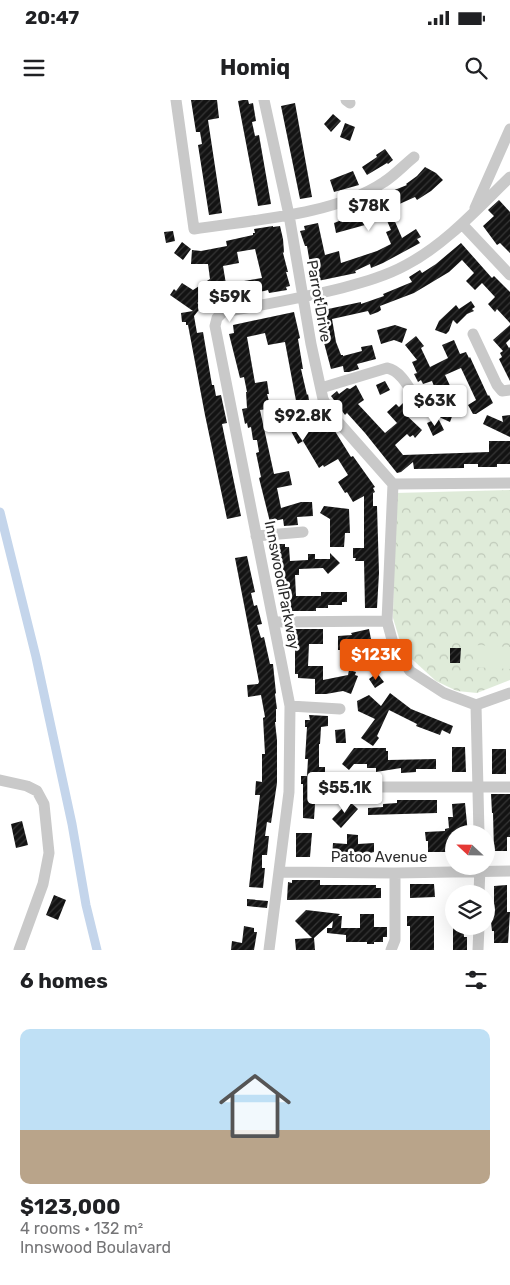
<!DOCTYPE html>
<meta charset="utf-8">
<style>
:root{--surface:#fff;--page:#f6f6f6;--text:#202124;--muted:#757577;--accent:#ea580c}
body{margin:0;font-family:Rubik,sans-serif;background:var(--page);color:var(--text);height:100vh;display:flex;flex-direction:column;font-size:19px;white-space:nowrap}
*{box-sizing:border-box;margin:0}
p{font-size:16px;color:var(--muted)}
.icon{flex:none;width:28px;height:28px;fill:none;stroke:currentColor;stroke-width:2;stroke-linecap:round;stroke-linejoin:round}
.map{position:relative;height:850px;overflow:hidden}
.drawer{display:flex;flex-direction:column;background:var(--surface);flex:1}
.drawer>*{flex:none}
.needle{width:32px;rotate:292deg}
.controls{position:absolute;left:445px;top:725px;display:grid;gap:10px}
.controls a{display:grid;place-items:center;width:50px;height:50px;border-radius:50%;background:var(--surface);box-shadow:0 5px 20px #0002;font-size:25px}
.price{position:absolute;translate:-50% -42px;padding:0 11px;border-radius:5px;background:#fff;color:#222;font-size:16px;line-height:32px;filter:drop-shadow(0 1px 2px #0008)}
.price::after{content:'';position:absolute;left:50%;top:30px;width:15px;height:11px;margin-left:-8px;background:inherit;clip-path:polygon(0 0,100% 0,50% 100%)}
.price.on{background:var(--accent);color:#fff}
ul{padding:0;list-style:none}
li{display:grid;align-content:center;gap:10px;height:265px;padding:0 20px}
li span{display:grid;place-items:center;height:155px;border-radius:10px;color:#555}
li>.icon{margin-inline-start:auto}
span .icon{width:90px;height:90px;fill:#fffc;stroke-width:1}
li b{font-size:21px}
h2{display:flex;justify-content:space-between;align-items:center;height:60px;padding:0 20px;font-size:21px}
.status{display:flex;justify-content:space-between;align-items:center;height:35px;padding:0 25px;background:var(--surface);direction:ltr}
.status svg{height:14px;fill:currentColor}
header{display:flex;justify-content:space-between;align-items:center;height:65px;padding:0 20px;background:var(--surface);font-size:22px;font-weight:700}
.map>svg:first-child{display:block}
.park{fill:url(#park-crowns)}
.pitch{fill:#dfebd9}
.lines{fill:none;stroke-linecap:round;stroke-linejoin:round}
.canal{stroke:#c4d5eb;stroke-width:9}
.building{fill:url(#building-hatch);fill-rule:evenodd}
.minor{stroke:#c9c9c9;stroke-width:11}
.labels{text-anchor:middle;stroke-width:5;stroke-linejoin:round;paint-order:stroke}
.street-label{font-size:15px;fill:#2c2c2c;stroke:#fff}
</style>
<div class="status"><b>20:47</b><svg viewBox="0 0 49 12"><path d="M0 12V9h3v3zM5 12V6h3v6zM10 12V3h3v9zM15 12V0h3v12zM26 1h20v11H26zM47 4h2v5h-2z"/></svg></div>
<header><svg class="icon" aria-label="menu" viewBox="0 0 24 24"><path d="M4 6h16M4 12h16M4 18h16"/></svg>Homiq<svg class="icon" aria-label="search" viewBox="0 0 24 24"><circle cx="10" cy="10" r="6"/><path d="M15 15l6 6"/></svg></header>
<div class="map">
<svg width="510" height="850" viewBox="0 0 510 850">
<defs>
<pattern id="park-crowns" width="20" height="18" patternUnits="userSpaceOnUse" patternTransform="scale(1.25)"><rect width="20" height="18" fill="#dfebd9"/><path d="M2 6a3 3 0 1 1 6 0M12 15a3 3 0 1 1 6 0" fill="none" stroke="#c0caba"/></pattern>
<pattern id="building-hatch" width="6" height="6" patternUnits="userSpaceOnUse" patternTransform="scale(1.25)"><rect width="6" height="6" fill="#131313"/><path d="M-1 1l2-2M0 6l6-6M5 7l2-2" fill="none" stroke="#363636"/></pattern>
</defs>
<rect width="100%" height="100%" fill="#fff"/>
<path class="park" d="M510 390V580L477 593 457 591 436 581 403 551 393 518 395 393Z"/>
<path class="pitch" d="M475 545 510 547V569L473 567Z"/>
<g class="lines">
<path class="canal" d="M0 412 36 557 72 724 86 805 97 850"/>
</g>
<path class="building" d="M191 0H217L219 18 208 20 222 113 209 115 198 45 202 44 200 32H196Z
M243 0H248L249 4 253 3 256 21 252 22 255 36 259 35 271 104 258 106 238 1Z
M295 3 312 97 300 99 281 6Z
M333 14 341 21 331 32 324 24Z
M345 23 355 27 350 41 340 37Z
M385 49 393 60 388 64 387 63 367 75 362 67 377 57 376 55Z
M425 67 436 73 443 80 431 91 417 100 415 97 395 106 399 115 393 117 402 138 416 129 421 137 417 139 420 143 383 163 371 168 370 164 355 171 356 173 313 182 307 146H305L300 131 305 130 304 126 318 123 325 155 339 151 341 163 377 151 391 144 386 132 391 130 385 116 365 125 336 133 334 123 339 121 338 118 368 109V107L394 96 392 91 407 85 406 84 417 76Z
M353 71 359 85 334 92 330 80Z
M499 100 510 112V153L500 143 497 145 483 126 494 116 488 110Z
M273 126V127L280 126 283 139 284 152 283 153 288 172H286L290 186 286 187 287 190 269 193 268 190 264 191 229 197V199L216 201 214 187 208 196 197 203 202 206 194 216 197 233 203 232 212 285H214L216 296 221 295 227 323 222 324 241 416 227 419 205 315 188 225H186V222H182L181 213 193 211 170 195 174 189 176 191 182 183 193 190 210 179 208 164H191L192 150 201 151 227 146 226 141 253 135V133H255L254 129ZM255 149 262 178 226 184 223 166 239 163 237 152Z
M173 131 175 141 166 143 164 132Z
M182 142 191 149 183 160 174 153Z
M461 143 492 178 494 176 510 192V223L497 209 495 212 488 204 495 197 482 183 475 190 466 181 474 173 462 160 449 172 414 193 380 206 381 210 378 212 370 215 368 211 332 219 336 242 341 255H343V256L362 251 361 247 372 245 376 259 357 264 359 269 349 272H344L343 266 331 269 323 239H321L319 218H320L317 204 327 202 328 209 361 202V204L384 196 383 194 412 182 409 177 420 170 422 173 436 164Z
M471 201 475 207 472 209 474 211 467 214 457 224 453 220 449 231 446 234 435 230 439 221 456 205 459 209Z
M294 212 300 238 298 239 303 269H301L307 295 308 294 309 300 317 316 322 313 331 329 333 328 351 357 353 356 375 387 373 388 375 392 373 393V406H377L379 473 377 508H365L364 461H355L356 458H353V448H364V396L353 402 347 392 345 393 338 382 348 375 338 359 324 367 323 365 319 368 303 341 298 344 291 331 306 323 297 306 285 242 268 245 265 233 247 237 255 283 267 281 269 294H267L270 305 267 306V309L260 310 274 374 289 371 292 385 277 388 281 408 301 402H312L313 416 297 417 298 425 284 426 283 419 270 422 259 378 261 377 256 353 259 352 257 340H253L251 327 248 328 247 323 245 324 242 309 247 308 246 292H247L244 277 240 278 229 234 234 233 233 225Z
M395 225 407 229 402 243 394 240 381 244 377 230Z
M510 225V239L506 243 509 248 510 247V281L499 259 502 257 500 253 503 251 493 240Z
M416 236 424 246 421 248 430 267 448 258 442 245 454 240 460 254 466 252 469 258 470 257 488 296 489 295 493 303 476 314H473L468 305 476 300 461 268 445 275 452 290 443 294 442 292 437 294 432 281 423 284 421 280 418 282 414 274 417 273 412 262 417 260 405 245Z
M385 281 390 290 380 295 376 285Z
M356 285 364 300 358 304 385 333 397 323 387 312 396 304 399 307 403 303 408 309 404 313 422 330 415 338 413 335 410 337 407 334 395 345 403 355 489 352V341H510V364H497V367H478V364H464V368L414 369 413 362 401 372 397 373 365 333 347 313 345 315 331 296 337 291 339 294 347 288 350 289Z
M444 307 454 311 450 322 439 317Z
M487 315 503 322 502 316 510 315V337L483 324Z
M438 318 444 330 433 336 427 323Z
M324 406 349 409 350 433H345L344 447H330V419L320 413Z
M275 444H285V447H289L290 461 308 460V454H315V459H330V453L340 463 328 474 323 468 299 469V475H295L296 496H321V492H347V502H342V505H328V508H316V511H289V509H286V504H283V494H278V486H282L281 472H279Z
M247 456 255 492 251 493 254 506 257 505 262 524 257 525 261 538 264 537 270 564H273L276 593 275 594 277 609H276V622H275L277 640V683L271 723 267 722 265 736H269L267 755H262V768H265L263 788 249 787 260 695H255L256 681 262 682V654H265L263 618 265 617 261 595 248 597 247 585 258 584 259 582 235 458Z
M294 529H323V544H309L308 566H323V580L348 575 349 570 356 572 355 575 358 576 351 594 343 591 326 594H315V579L298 578V574H295V544H292L291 532H294Z
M369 529 372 544 366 545 368 554 357 557 356 550H338V536L352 535 351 533Z
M450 548H461L460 563H450Z
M377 573 384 582 375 588 369 579Z
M390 593 411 609 453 626 450 634 442 630 440 635 416 626 417 624 389 610 377 636 379 638 373 646 361 638 375 619 358 611 357 601 369 595 381 606Z
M309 615 328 616V626L321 627 320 644H319V667H325V675H347L348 699H335V685L316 684 317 704H315L314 719 303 718V684H301V676H307L308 659H305L307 627H305V620H310Z
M345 629 346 643H336L335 630Z
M452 647H465L466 672H452Z
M354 648H386V651H388V660L436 659V669H416V672L401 673V668L376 672V668H367V664H354L349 670 342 664Z
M492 649H506V674H492Z
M491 694H510V737H507V751H494L493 713H492Z
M397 700H437V713L368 715V708L383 707V704L397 703Z
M349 701 358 709 341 728 332 719Z
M465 703 468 734H454V752H428V741H426L425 732 445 731V729L449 728 448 717H453L452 704Z
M22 721 28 745 16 748 11 724Z
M296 733H312L310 757H296Z
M347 734 358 735V744L374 743V752L370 753V757H358V761H347V758L332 757 333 743 347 744Z
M292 780H320V785H376V788H381V798L287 800 288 782 292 783Z
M410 784H434L435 797 410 798Z
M507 785V812H510L508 843H494V831H492L490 813H494V786Z
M54 795 66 800 58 820 46 815Z
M247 799 268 801 267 808 247 806Z
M306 810 340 814 338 816H342L341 828H360V814H374V827H387V837H383V842H374V844H367V842H346V835L327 833V828H332L333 821 314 838 315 850H296L295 839 312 838 295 821Z
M407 816H434V850H410V826H407Z
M244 826 254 828V832H257L254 850H231L232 841 242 843Z
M453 826H463L464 837H467V850H453Z"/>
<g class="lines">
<path class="minor" d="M176 0 194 129C253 120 335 115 384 82 395 75 404 65 414 57
M264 0 289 115 311 244 323 299 332 315 393 384
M346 0 350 3
M475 108 510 29
M462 124 510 175
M473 234 497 285 502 291 510 290
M321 288 387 268C402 271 410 290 418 302
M393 384 387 521 394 547 410 571 444 593 476 605 510 593
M393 384 510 383
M256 436 303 432
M274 522 387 521
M476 605 479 734
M290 606 340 609
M0 680 27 686 37 691 44 704 49 753 43 784 19 850
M365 687H510
M279 772 395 773 510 771
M479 794 480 766
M269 850 289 692 290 606 215 226 217 218 223 212C263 205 302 198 342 188 364 182 386 176 406 165 446 144 478 108 510 77
M391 850 395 840V773
M478 850 479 826"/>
</g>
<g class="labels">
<g class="street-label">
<text transform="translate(319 201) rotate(80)" y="5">Parrot Drive</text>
<text transform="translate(282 485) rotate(79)" y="5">Innswood Parkway</text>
<text x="379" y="762">Patoo Avenue</text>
</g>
</g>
</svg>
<div class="controls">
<a><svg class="needle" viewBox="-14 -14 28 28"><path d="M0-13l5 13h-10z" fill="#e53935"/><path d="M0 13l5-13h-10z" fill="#757577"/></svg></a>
<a><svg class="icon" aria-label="layers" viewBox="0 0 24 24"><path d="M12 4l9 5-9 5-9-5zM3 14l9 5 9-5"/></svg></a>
</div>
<b class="price" style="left:369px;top:132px">$78K</b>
<b class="price" style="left:230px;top:223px">$59K</b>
<b class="price" style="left:435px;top:327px">$63K</b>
<b class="price" style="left:303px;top:342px">$92.8K</b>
<b class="price on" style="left:376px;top:581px">$123K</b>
<b class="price" style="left:345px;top:714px">$55.1K</b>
</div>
<section class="drawer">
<h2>6 homes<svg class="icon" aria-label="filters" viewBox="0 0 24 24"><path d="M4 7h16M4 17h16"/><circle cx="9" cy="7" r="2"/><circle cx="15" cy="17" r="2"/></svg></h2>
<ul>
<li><span style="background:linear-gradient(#bfe0f5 65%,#b9a48a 0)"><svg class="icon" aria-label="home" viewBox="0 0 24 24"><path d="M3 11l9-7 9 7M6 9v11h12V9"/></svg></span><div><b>$123,000</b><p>4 rooms · 132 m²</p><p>Innswood Boulavard</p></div></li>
</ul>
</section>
